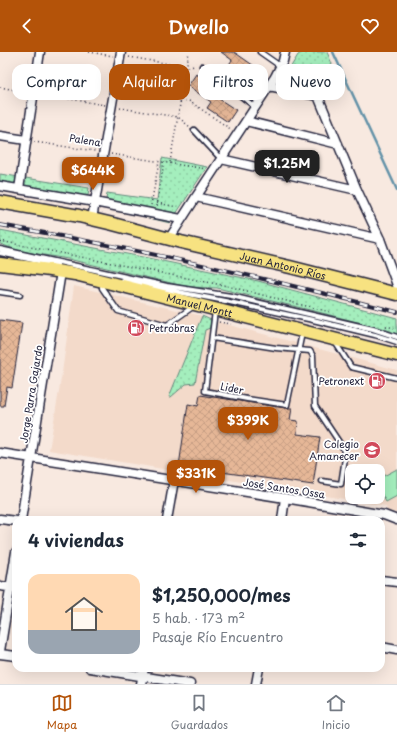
<!DOCTYPE html>
<html lang="es">
<meta charset="utf-8">
<style>
:root{--surface:#fff;--page:#f6f6f7;--text:#1f2937;--muted:#747a83;--line:#e0e1e3;--accent:#b45309}
body{margin:0;font-family:"Playpen Sans",sans-serif;background:var(--page);color:var(--text);height:100vh;display:flex;flex-direction:column;font-size:15px;white-space:nowrap}
*{box-sizing:border-box;margin:0}
p{font-size:13px;color:var(--muted)}
.icon{flex:none;width:22px;height:22px;fill:none;stroke:currentColor;stroke-width:2;stroke-linecap:round;stroke-linejoin:round}
.map{position:relative;flex:1;overflow:hidden}
.panel{position:absolute;left:12px;top:464px;width:373px;height:156px;display:flex;flex-direction:column;background:var(--surface);border-radius:12px;box-shadow:0 4px 16px #0002}
.panel>*{flex:none}
.hud{position:absolute;left:12px;top:12px;width:373px;height:36px;display:flex;gap:8px}
.fabs{position:absolute;left:345px;top:412px;display:grid;gap:8px}
.fabs a{display:grid;place-items:center;width:40px;height:40px;border-radius:8px;background:var(--surface);box-shadow:0 4px 16px #0002;font-size:20px}
.price{position:absolute;translate:-50% -34px;padding:0 9px;border-radius:8px;background:var(--accent);color:#fff;font-size:13px;line-height:26px;filter:drop-shadow(0 1px 2px #0008)}
.price::after{content:'';position:absolute;left:50%;top:24px;width:12px;height:9px;margin-left:-6px;background:inherit;clip-path:polygon(0 0,100% 0,50% 100%)}
.price.on{background:#222;color:#fff}
ul{padding:0;list-style:none}
li{display:flex;align-items:center;gap:12px;height:100px;padding:0 16px}
li span{display:grid;place-items:center;flex:none;width:112px;height:80px;border-radius:12px;color:#555}
li>.icon{margin-inline-start:auto}
span .icon{width:48px;height:48px;fill:#fffc;stroke-width:1}
li b{font-size:17px}
h2{display:flex;justify-content:space-between;align-items:center;height:48px;padding:0 16px;font-size:17px}
.tag{padding:0 14px;border-radius:12px;background:var(--surface);box-shadow:0 4px 16px #0002;font-size:14px;line-height:36px}
.tag.on{background:var(--accent);color:#fff}
header{display:flex;justify-content:space-between;align-items:center;height:52px;padding:0 16px;background:var(--accent);color:#fff;font-size:18px;font-weight:600}
.menu{display:flex;justify-content:space-around;align-items:center;height:56px;border-top:1px solid var(--line);background:var(--surface);font-size:11px;color:var(--muted)}
.menu a{display:grid;justify-items:center;gap:2px}
.menu .on{color:var(--accent)}
.map>svg:first-child{display:block}
.built{fill:#f3daca;fill-rule:evenodd}
.grass{fill:url(#grass-dots);stroke:#63887c}
.garden{fill:#a4eebd;stroke:#63887c}
.lines{fill:none;stroke-linecap:round;stroke-linejoin:round}
.stream{stroke:#6492a8;stroke-width:2.5}
.building{fill:url(#building-cross-hatch);stroke:#22223b}
.service-casing{stroke:#22223b;stroke-width:7}
.minor-casing{stroke:#22223b;stroke-width:11}
.primary-casing{stroke:#22223b;stroke-width:15}
.path{stroke:#22223b;stroke-width:1.5;stroke-dasharray:1 3;stroke-linecap:butt}
.service{stroke:#fff;stroke-width:4}
.minor{stroke:#fff;stroke-width:8}
.primary{stroke:#f7e281;stroke-width:12}
.rail-casing{stroke:#22223b;stroke-width:4}
.rail{stroke:#fff;stroke-width:2.5;stroke-dasharray:8;stroke-linecap:butt}
.labels{text-anchor:middle;stroke-width:3.5;stroke-linejoin:round;paint-order:stroke}
.street-label{font-size:10px;fill:#22223b;stroke:#fff}
.poi-label{font-size:10px;fill:#22223b;stroke:#fff;text-anchor:end}
</style>
<header><svg class="icon" aria-label="back" viewBox="0 0 24 24"><path d="M15 5l-7 7 7 7"/></svg>Dwello<svg class="icon" aria-label="heart" viewBox="0 0 24 24"><path d="M12 20l-8-8c-3-5 5-10 8-4 3-6 11-1 8 4z"/></svg></header>
<div class="map">
<svg width="397" height="632" viewBox="0 0 397 632">
<defs>
<pattern id="grass-dots" width="8" height="8" patternUnits="userSpaceOnUse"><rect width="8" height="8" fill="#a4eebd"/><path d="M2 2h.1M6 6h.1" fill="none" stroke="#8dcca3" stroke-width="1.8" stroke-linecap="round"/></pattern>
<pattern id="building-cross-hatch" width="8" height="8" patternUnits="userSpaceOnUse"><rect width="8" height="8" fill="#e6b797"/><path d="M0 0l8 8M0 8l8-8" fill="none" stroke="#c59d83"/></pattern>
</defs>
<rect width="100%" height="100%" fill="#f8e9e0"/>
<filter id="ink" filterUnits="userSpaceOnUse"><feTurbulence type="fractalNoise" baseFrequency=".025" numOctaves="2"/><feDisplacementMap in="SourceGraphic" scale="8" xChannelSelector="R" yChannelSelector="G"/><feConvolveMatrix kernelMatrix="1 2 1 2 8 2 1 2 1" color-interpolation-filters="sRGB"/></filter>
<g filter="url(#ink)">
<path class="built" d="M74 234 202 264 211 268 397 318V461L387 459 386 454 49 398 62 321ZM352 419H378V445H352Z"/>
<path class="grass" d="M303 0H327L332 12 310 22 306 32 284 26 298 3Z
M162 106 207 115 170 171 105 155 107 141 157 148Z
M0 122 89 136 87 151 0 138Z
M0 178 148 206 258 229 397 266V282L385 277 314 259 217 236 188 235 68 207 20 199 0 192Z
M202 264 211 268 210 276 205 278 195 331 186 332 171 345H169Z"/>
<path class="garden" d="M397 417V444L386 450 378 435V427Z"/>
<g class="lines">
<path class="stream" d="M333 0 397 138"/>
</g>
<path class="building" d="M221 0H234L257 16 249 28 228 14 232 8Z
M196 22 217 36 213 43 236 58 228 70 207 56 211 50 188 34Z
M0 268 22 271 12 336 7 335 4 354H0Z
M200 343 286 356H292L290 368 298 369 297 382 320 385 313 433 179 414 188 352 198 354Z"/>
<g class="lines">
<defs>
<path id="service" d="M260 0 280 14
M202 14 255 55
M194 78 221 107
M0 197 167 234 231 244 373 277 397 285
M0 201 57 213
M122 228 178 240 225 249 313 268 375 283 397 290
M102 230V236L118 259 167 273 194 254
M0 240 20 243
M215 259 205 339 247 347 287 353 302 281
M212 286 276 296 310 299 313 304 315 354 343 396 345 406 341 432 322 429
M335 290 351 315 397 326"/>
<path id="minor" d="M269 34 318 44 357 138 380 187 397 233
M246 69 338 92
M0 84 26 88
M221 107 357 138
M0 134 89 149 181 167
M19 137 40 0
M196 145 380 187
M92 167 121 0
M169 187 196 145 275 25 283 9 285 0
M0 401 285 446 384 463 397 468
M0 467 16 469
M21 468 61 220
M167 468 174 428
M282 468 285 446
M381 528 397 530
M0 534 16 536
M381 595 397 598
M0 599 16 500
M0 602 16 604
M90 616 190 632
M141 632 144 616
M256 632 259 616"/>
<g id="primary">
<path id="s1" d="M0 150 79 164 113 172 181 190 290 215 397 242"/>
<path id="s2" d="M0 212 50 218 75 222 397 303"/>
</g>
</defs>
<use href="#service" class="service-casing"/>
<use href="#minor" class="minor-casing"/>
<use href="#primary" class="primary-casing"/>
<path class="path" d="M89 0 113 4
M129 5 187 15 196 14
M0 35 26 40
M41 42 105 53
M181 48 189 49 232 78
M120 56 178 65 190 75
M34 90 95 99
M111 102 206 117
M170 110 189 0
M157 151 177 155
M151 153 159 110
M157 154 164 110
M0 189 227 234 330 260
M219 270 231 272
M386 274 397 277"/>
<use href="#service" class="service"/>
<use href="#minor" class="minor"/>
<use href="#primary" class="primary"/>
<defs>
<path id="rail" d="M0 173C134 196 266 226 397 260"/>
</defs>
<use href="#rail" class="rail-casing"/>
<use href="#rail" class="rail"/>
</g>
</g>
<defs>
<symbol id="fuel-disc" viewBox="-11 -11 22 22"><circle r="9.5" fill="#d1495b" stroke="#fff"/><path d="M-5.5-6h7V0h2V4h1.3V-2.5L3-4.5l.8-.8L6-3V5H2.5V1h-1V6h-7ZM-4.2-4.7v3.2H.2V-4.7Z" fill="#fff"/></symbol>
<symbol id="school-disc" viewBox="-11 -11 22 22"><circle r="9.5" fill="#d1495b" stroke="#fff"/><path d="M0-5L7-2L0 1L-7-2ZM-4 1L0 2.5L4 1V4Q0 6-4 4Z" fill="#fff"/></symbol>
</defs>
<g fill-rule="evenodd">
<use href="#fuel-disc" x="126" y="266" width="20" height="20"/>
<use href="#fuel-disc" x="367" y="319" width="20" height="20"/>
<use href="#school-disc" x="362" y="388" width="20" height="20"/>
</g>
<g class="labels">
<g class="street-label">
<text transform="translate(85 88) rotate(9)" y="4">Palena</text>
<text dy="4" stroke="none"><textPath href="#s1" startOffset="290">Juan Antonio Ríos</textPath></text>
<text dy="4" stroke="none"><textPath href="#s2" startOffset="204">Manuel Montt</textPath></text>
<text transform="translate(232 336) rotate(11)" y="4">Lider</text>
<text transform="translate(31 342) rotate(-81)" y="4">Jorge Parra Gajardo</text>
<text transform="translate(284 436) rotate(9)" y="4">José Santos Ossa</text>
</g>
<g class="poi-label">
<text x="149" y="280" text-anchor="start">Petrobras</text>
<text x="364" y="333">Petronext</text>
<text x="359" y="396">Colegio<tspan x="359" dy="12">Amanecer</tspan></text>
</g>
</g>
</svg>
<div class="fabs">
<a><svg class="icon" aria-label="locate" viewBox="0 0 24 24"><circle cx="12" cy="12" r="6"/><path d="M12 2v4M12 18v4M2 12h4M18 12h4"/></svg></a>
</div>
<b class="price on" style="left:287px;top:132px">$1.25M</b>
<b class="price" style="left:93px;top:139px">$644K</b>
<b class="price" style="left:248px;top:389px">$399K</b>
<b class="price" style="left:196px;top:442px">$331K</b>
<div class="hud">
<a class="tag">Comprar</a>
<a class="tag on">Alquilar</a>
<a class="tag">Filtros</a>
<a class="tag">Nuevo</a>
</div>
<section class="panel">
<h2>4 viviendas<svg class="icon" aria-label="filters" viewBox="0 0 24 24"><path d="M4 7h16M4 17h16"/><circle cx="9" cy="7" r="2"/><circle cx="15" cy="17" r="2"/></svg></h2>
<ul>
<li><span style="background:linear-gradient(#ffd9b3 70%,#9aa5b1 0)"><svg class="icon" aria-label="home" viewBox="0 0 24 24"><path d="M3 11l9-7 9 7M6 9v11h12V9"/></svg></span><div><b>$1,250,000/mes</b><p>5 hab. · 173 m²</p><p>Pasaje Río Encuentro</p></div></li>
</ul>
</section>
</div>
<nav class="menu">
<a class="on"><svg class="icon" aria-label="map" viewBox="0 0 24 24"><path d="M3 6l6-2 6 2 6-2v14l-6 2-6-2-6 2zM9 4v14M15 6v14"/></svg>Mapa</a>
<a><svg class="icon" aria-label="saved" viewBox="0 0 24 24"><path d="M7 4h10v16l-5-4-5 4z"/></svg>Guardados</a>
<a><svg class="icon" aria-label="home" viewBox="0 0 24 24"><path d="M3 11l9-7 9 7M6 9v11h12V9"/></svg>Inicio</a>
</nav>
